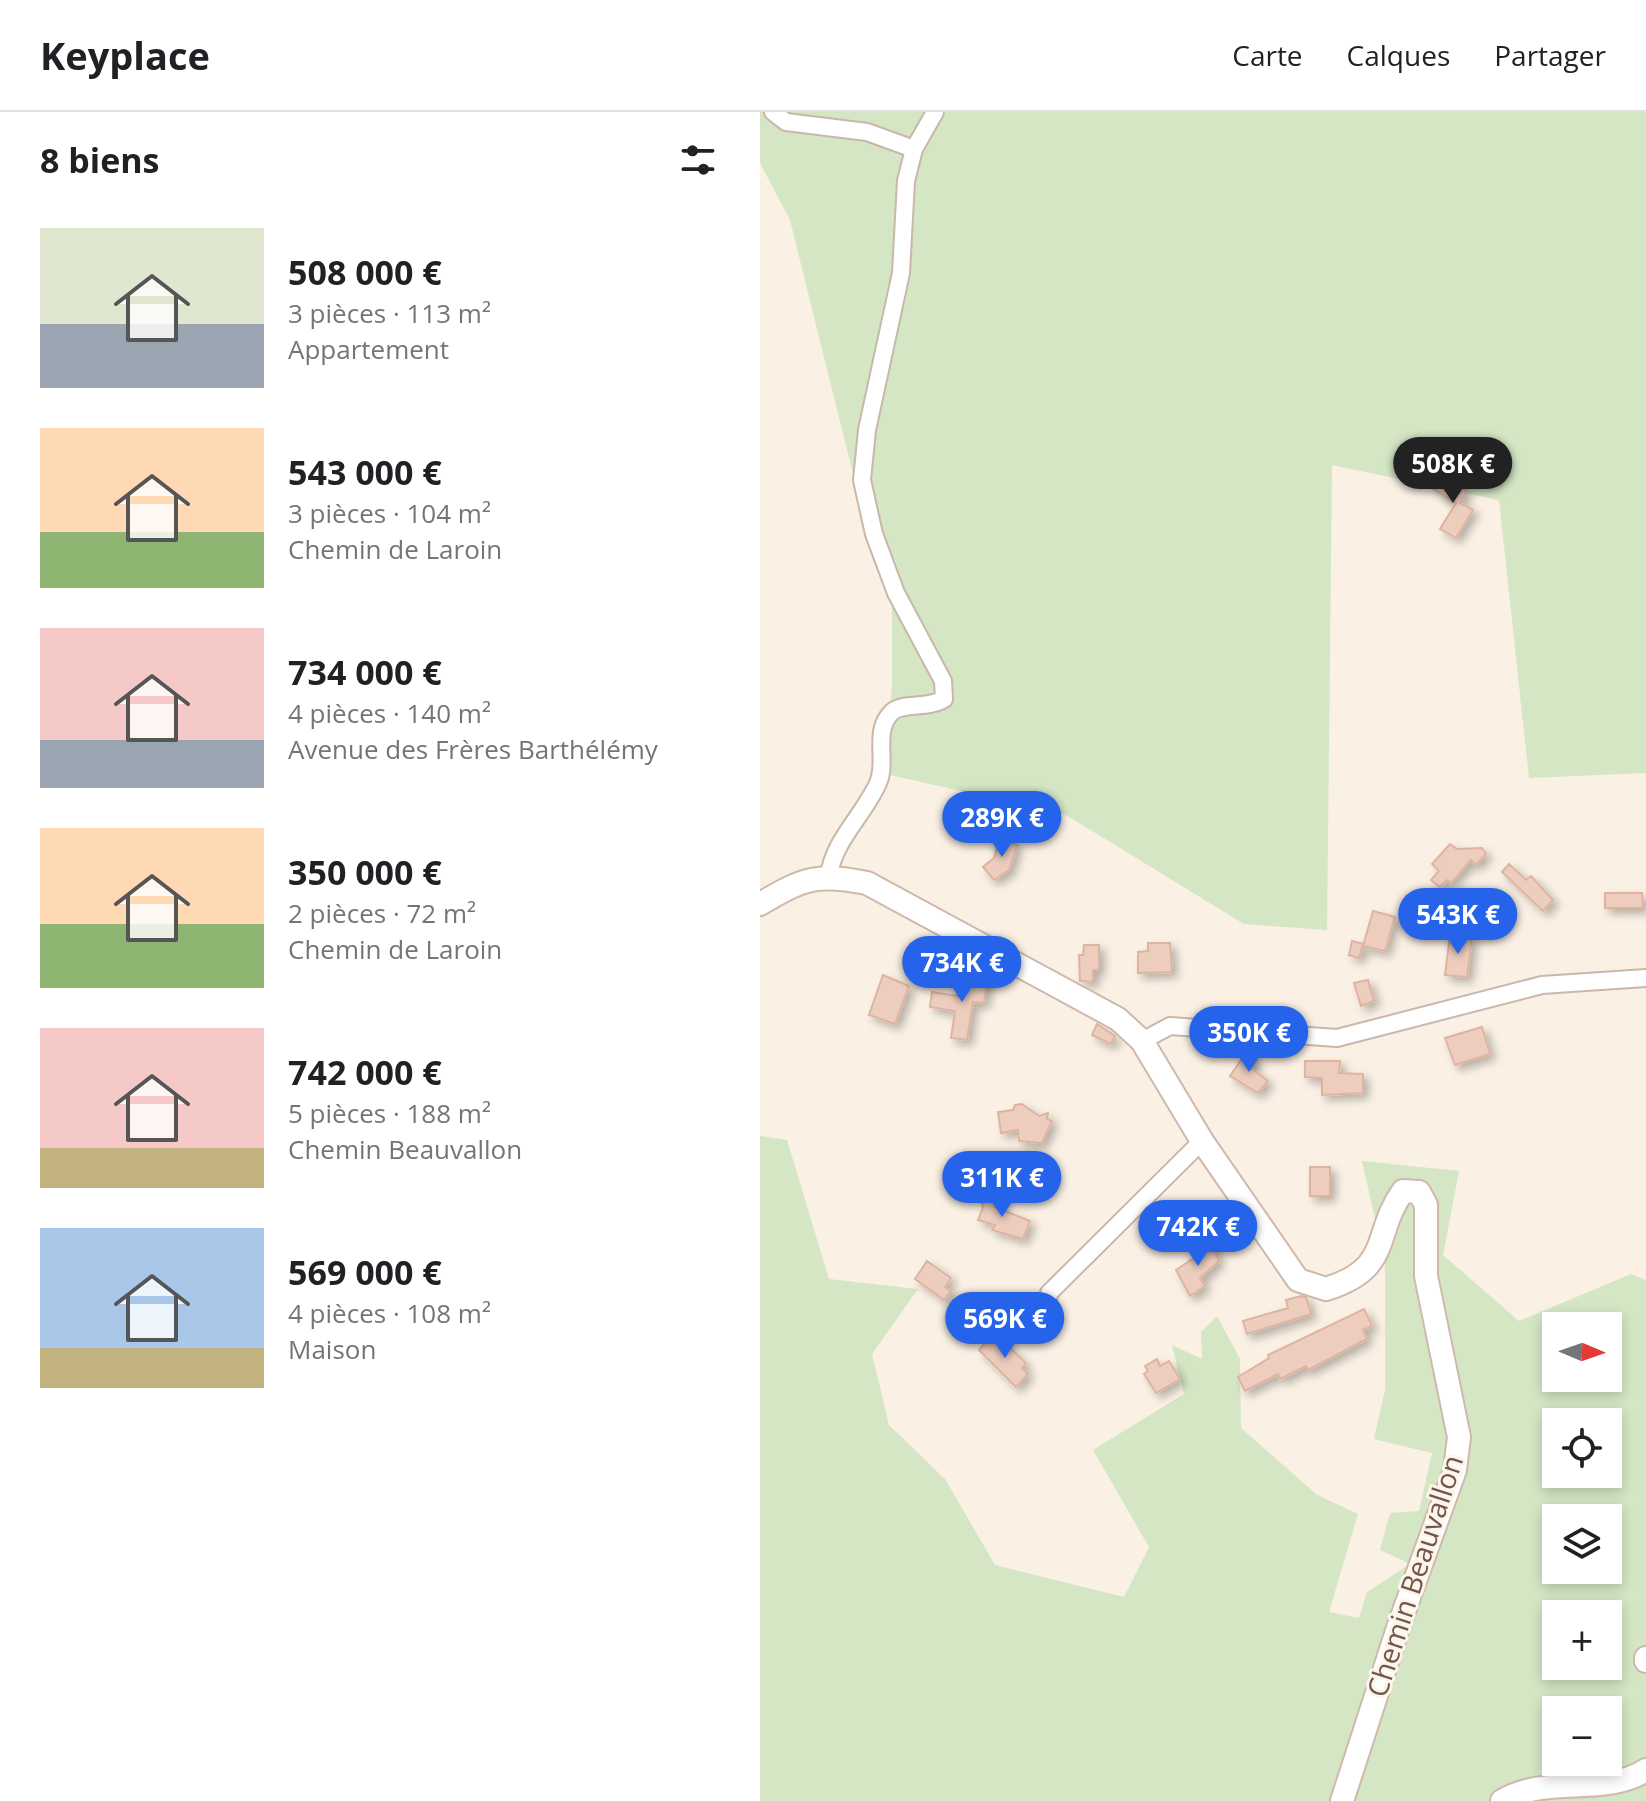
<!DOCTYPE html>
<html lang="fr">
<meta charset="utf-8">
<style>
:root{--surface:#fff;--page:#f6f6f6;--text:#202124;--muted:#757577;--line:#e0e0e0;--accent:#2563eb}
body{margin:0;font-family:"Open Sans",sans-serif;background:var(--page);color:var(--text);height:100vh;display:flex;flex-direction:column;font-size:30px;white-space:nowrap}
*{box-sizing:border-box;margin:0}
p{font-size:26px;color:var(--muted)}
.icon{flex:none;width:44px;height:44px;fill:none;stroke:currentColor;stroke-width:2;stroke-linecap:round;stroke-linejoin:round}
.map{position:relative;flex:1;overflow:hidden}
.side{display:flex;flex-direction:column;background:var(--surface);width:760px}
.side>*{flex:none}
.needle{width:52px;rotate:92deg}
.buttons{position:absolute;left:782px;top:1200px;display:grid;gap:16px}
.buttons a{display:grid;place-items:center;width:80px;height:80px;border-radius:0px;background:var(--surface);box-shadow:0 4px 12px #0003;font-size:40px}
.price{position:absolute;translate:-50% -68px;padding:0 18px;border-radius:28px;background:var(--accent);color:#fff;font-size:26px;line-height:52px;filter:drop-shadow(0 2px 4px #0008)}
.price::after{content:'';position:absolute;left:50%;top:48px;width:24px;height:18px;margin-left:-12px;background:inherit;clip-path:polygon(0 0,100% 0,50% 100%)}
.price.on{background:#222;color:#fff}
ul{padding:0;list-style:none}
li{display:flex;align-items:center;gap:24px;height:200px;padding:0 40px}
li span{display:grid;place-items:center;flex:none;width:224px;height:160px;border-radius:0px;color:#555}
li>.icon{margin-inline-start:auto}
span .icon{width:96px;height:96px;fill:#fffc;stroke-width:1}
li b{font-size:34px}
h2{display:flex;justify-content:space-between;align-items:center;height:96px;padding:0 40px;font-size:34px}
header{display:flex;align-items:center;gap:48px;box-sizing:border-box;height:112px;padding:0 40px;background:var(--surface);border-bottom:2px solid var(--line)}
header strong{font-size:38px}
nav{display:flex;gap:44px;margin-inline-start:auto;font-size:28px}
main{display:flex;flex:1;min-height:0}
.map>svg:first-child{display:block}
.green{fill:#d4e6c4;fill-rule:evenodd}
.building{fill:#edcebe;stroke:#deb4a0;stroke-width:2;filter:url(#shadow)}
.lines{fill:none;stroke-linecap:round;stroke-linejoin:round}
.street-casing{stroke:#cab7ab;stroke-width:20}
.secondary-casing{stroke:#cfb9ac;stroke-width:26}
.street{stroke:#fff;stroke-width:16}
.secondary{stroke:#fff;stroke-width:22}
.labels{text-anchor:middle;stroke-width:6;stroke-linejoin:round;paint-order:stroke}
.street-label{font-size:28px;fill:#70574c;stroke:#fdf4ea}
</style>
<header>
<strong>Keyplace</strong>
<nav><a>Carte</a><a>Calques</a><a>Partager</a></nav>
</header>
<main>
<section class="side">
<h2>8 biens<svg class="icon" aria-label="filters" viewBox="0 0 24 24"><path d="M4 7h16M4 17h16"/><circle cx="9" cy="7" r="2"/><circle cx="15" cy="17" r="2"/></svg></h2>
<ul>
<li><span style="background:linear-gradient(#dfe7d0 60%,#9aa5b1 0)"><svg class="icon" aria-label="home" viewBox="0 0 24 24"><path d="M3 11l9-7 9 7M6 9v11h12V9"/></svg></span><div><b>508 000 €</b><p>3 pièces · 113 m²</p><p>Appartement</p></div></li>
<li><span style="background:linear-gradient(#ffd9b3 65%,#8fb573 0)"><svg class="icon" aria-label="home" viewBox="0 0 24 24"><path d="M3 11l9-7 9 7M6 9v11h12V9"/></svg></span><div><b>543 000 €</b><p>3 pièces · 104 m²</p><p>Chemin de Laroin</p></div></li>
<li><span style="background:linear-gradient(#f6c9c9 70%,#9aa5b1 0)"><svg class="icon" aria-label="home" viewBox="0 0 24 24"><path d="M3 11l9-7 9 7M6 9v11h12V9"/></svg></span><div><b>734 000 €</b><p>4 pièces · 140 m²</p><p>Avenue des Frères Barthélémy</p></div></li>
<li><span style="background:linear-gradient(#ffd9b3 60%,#8fb573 0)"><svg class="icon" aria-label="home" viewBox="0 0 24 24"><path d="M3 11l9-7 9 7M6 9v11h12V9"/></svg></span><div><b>350 000 €</b><p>2 pièces · 72 m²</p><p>Chemin de Laroin</p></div></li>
<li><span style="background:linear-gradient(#f6c9c9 75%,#c2b280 0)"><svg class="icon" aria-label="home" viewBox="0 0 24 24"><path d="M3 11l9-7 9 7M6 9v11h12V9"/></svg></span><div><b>742 000 €</b><p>5 pièces · 188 m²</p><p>Chemin Beauvallon</p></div></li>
<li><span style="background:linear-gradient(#a9c7e8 75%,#c2b280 0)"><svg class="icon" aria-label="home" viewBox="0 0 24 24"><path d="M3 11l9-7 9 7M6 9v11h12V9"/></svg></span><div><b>569 000 €</b><p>4 pièces · 108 m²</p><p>Maison</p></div></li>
</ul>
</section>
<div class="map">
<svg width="886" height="1689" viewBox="0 0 886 1689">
<defs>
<filter id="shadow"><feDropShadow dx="5" dy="5" stdDeviation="4" flood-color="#0004"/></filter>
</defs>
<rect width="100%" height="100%" fill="#faf0e4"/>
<path class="green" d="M0 0H886V661L769 666 739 388 572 353 567 818 484 812 306 703 126 662 132 572V475L100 390 30 108 0 51Z
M0 1024 27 1028 69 1167 158 1177 112 1242 129 1313 185 1367 235 1453 364 1485 389 1435 333 1338 424 1282 412 1233 442 1247 441 1220 457 1204 480 1247 481 1316 557 1383 598 1402 569 1500 599 1506 607 1480 650 1452 620 1438 630 1401 659 1399 672 1341 614 1327 625 1278V1151L602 1049 699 1059 683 1143 759 1209 871 1162 886 1168V1689H0ZM796 1214H848V1266H796ZM796 1310H848V1362H796ZM796 1406H848V1458H796ZM796 1502H848V1554H796ZM796 1598H848V1650H796Z"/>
<path class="building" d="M678 361 707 379 700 391 713 398 696 426 680 417 696 391 670 375Z
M254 726 253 732 257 733 249 758 234 768 223 755 234 746 239 728Z
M690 732 697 737 722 736 726 742 716 753 711 748 691 771 687 768 680 775 671 768 679 759 672 752Z
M749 752 766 768 771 764 793 788 783 799 742 760Z
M845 781H882L883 796H845Z
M613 799 635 805 625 839 603 834Z
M690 823 712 825 707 865 685 863Z
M592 829 603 832 599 846 589 843Z
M388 831H410L412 860 378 861V840L388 839Z
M324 833H339V858H333V870L320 869 319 843H323Z
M208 862 228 866 224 891 213 890 207 928 191 926 195 899 170 895 172 880 204 885Z
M123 863 149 874 135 912 109 903Z
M608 868 614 889 601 894 594 871Z
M337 912 355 924 351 932 332 923Z
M722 915 730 942 695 953 685 926Z
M486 941 497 949 492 957 508 969 498 981 470 964Z
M545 949H580L579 961 603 962V981L562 983V966L545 965Z
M262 992 279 1004 288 1001 287 1007 292 1009 282 1031 259 1029 258 1018 241 1021 238 1000 253 998 255 993Z
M550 1055H570V1084H550Z
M230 1081 235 1095 270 1109 263 1127 232 1118 235 1113 218 1108 223 1095 220 1083Z
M449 1125 459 1149 440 1166 445 1174 430 1184 416 1158 444 1139 439 1132Z
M167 1149 191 1166 185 1175 191 1179 184 1188 155 1167Z
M541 1184 546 1185 551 1202 487 1222 483 1209 528 1196 526 1188Z
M604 1197 612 1214 603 1218 607 1227 548 1258 546 1254 520 1267 518 1262 485 1279 478 1265 509 1246 508 1243Z
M234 1221 266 1251 262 1256 268 1262 256 1275 219 1238Z
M397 1247 400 1254 409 1249 420 1267 396 1281 384 1262 388 1259 385 1254Z"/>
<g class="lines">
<defs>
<path id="street" d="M13 0 26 10 107 20 154 37
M69 764C73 729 104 703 118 671 128 650 112 619 132 600 143 590 168 597 184 587L183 569 136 481 114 422 102 368 107 318 141 161 146 69 154 37 175 0
M382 929 410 914 577 926 782 873 886 866
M284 1216 289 1181 442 1029"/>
<path id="secondary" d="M0 792C44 766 57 761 107 771L358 907 382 929 442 1029 538 1168 566 1177C633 1156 612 1123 643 1079L659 1080 666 1093V1164L699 1325 695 1358 639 1513 582 1689
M886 1546V1549
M742 1689C786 1662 845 1685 886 1658"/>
</defs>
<use href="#street" class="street-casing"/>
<use href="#secondary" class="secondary-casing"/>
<use href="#street" class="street"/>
<use href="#secondary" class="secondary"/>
</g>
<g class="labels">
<g class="street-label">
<text transform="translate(655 1464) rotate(-72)" y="10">Chemin Beauvallon</text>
</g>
</g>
</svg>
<div class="buttons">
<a><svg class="needle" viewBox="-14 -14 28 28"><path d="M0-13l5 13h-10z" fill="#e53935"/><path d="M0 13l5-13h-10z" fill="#757577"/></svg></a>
<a><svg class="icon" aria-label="locate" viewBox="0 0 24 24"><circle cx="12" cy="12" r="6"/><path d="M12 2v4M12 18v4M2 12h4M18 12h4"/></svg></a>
<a><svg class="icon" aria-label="layers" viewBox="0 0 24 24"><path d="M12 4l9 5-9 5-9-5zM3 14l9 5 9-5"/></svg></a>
<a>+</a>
<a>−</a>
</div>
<b class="price on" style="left:693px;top:393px">508K €</b>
<b class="price" style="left:242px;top:747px">289K €</b>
<b class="price" style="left:698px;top:844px">543K €</b>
<b class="price" style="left:202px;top:892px">734K €</b>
<b class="price" style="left:489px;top:962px">350K €</b>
<b class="price" style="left:242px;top:1107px">311K €</b>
<b class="price" style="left:438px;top:1156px">742K €</b>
<b class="price" style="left:245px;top:1248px">569K €</b>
</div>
</main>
